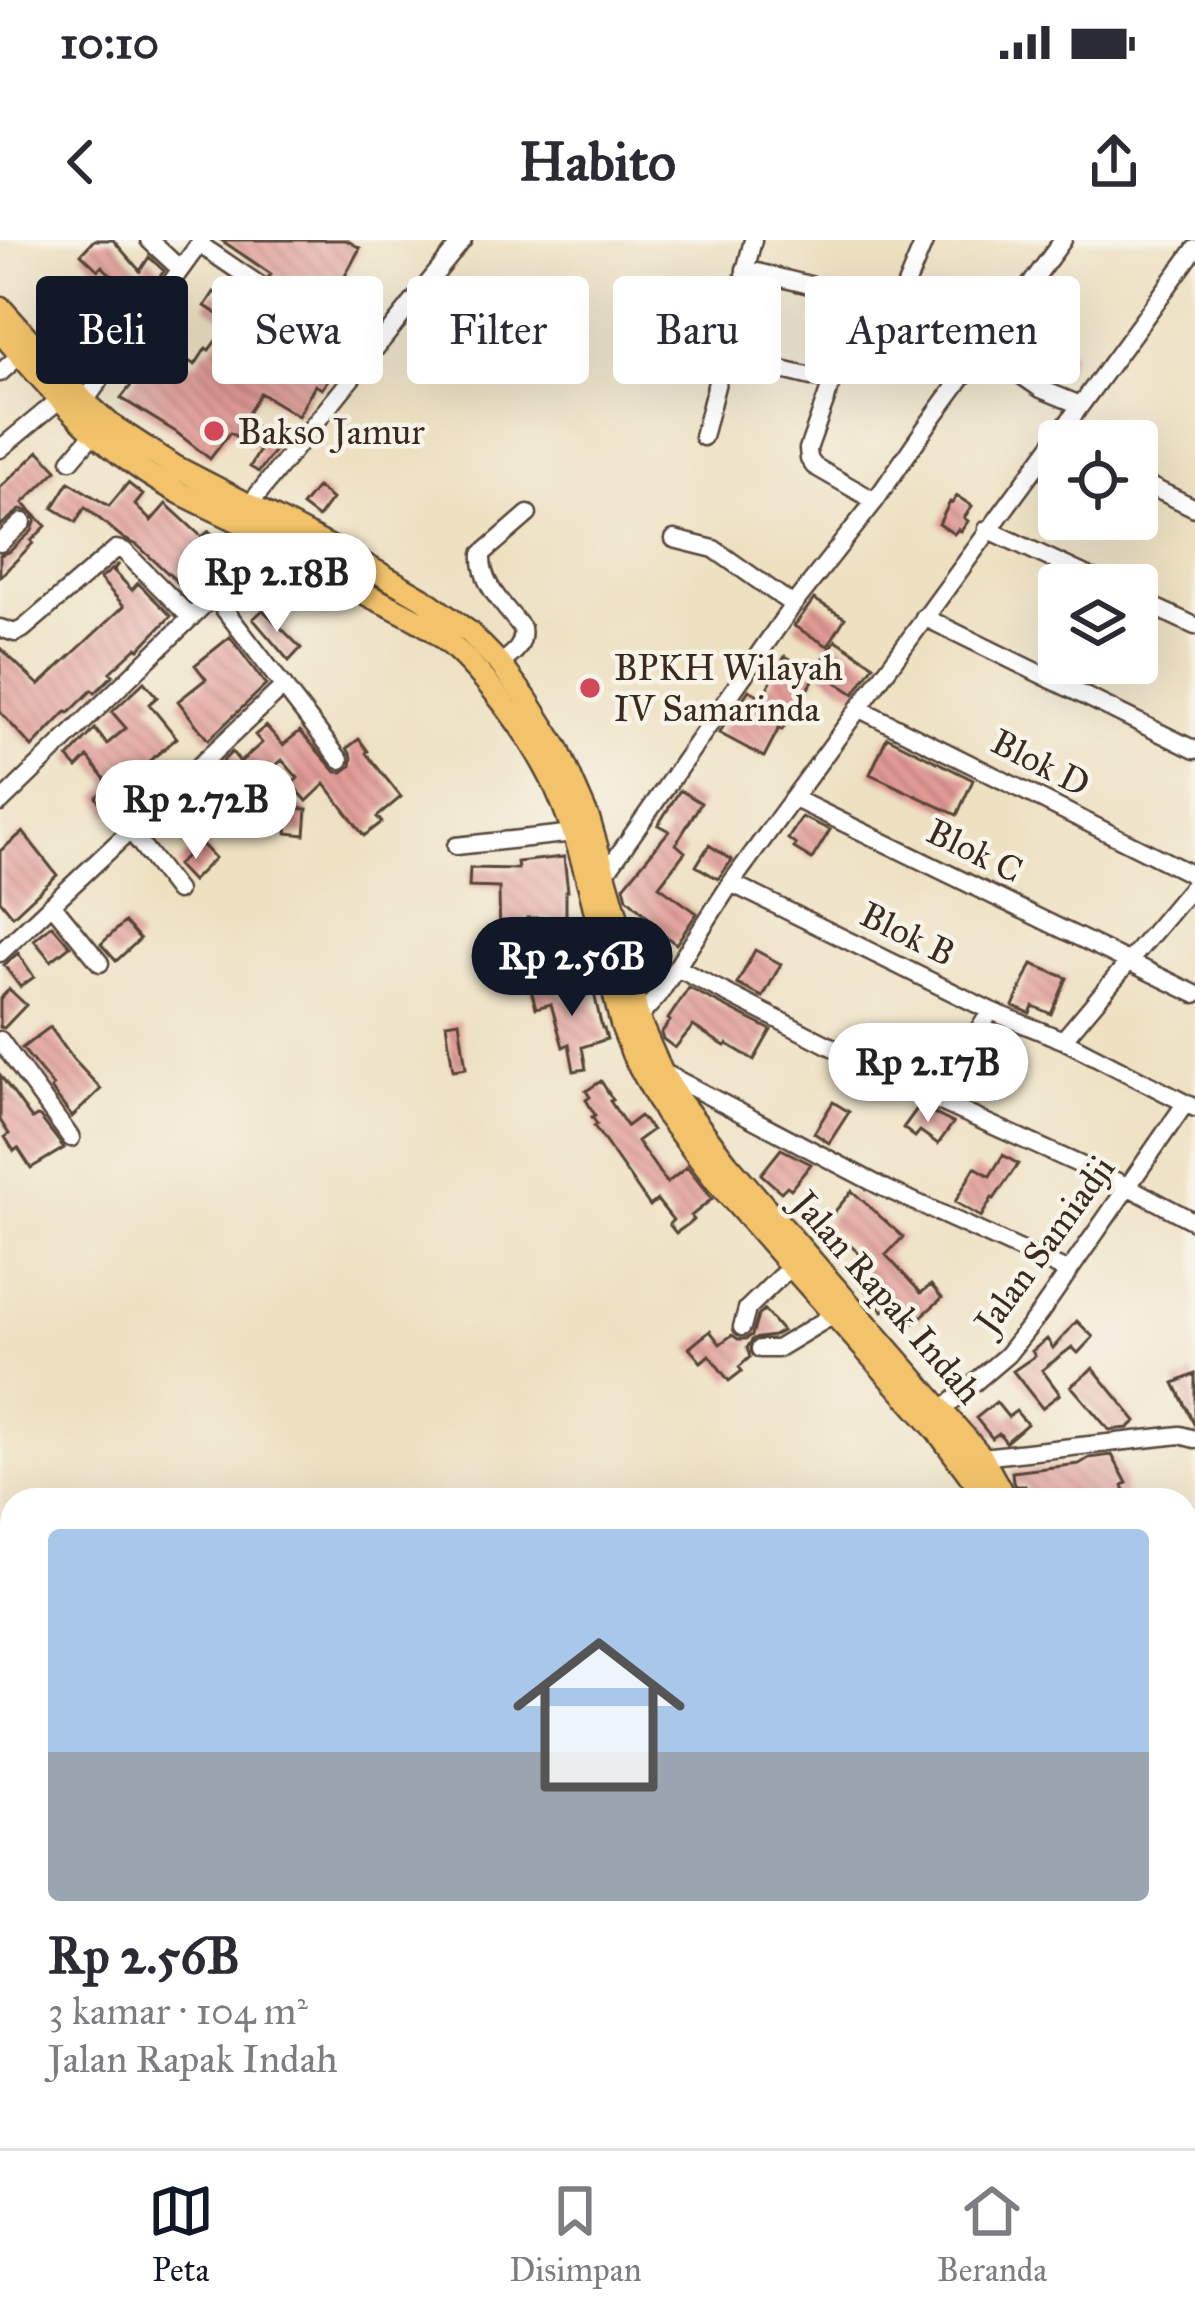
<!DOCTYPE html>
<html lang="id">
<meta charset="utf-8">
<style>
:root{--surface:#fff;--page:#f2f2f3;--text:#2b2b33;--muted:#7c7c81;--line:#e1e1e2;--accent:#111827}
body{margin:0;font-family:"IM FELL Great Primer",serif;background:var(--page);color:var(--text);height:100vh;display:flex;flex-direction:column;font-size:45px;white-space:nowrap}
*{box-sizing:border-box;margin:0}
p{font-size:39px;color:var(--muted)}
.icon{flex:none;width:66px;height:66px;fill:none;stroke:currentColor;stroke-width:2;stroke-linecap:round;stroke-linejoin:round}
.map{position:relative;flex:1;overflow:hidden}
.details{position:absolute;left:0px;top:1248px;width:1197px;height:660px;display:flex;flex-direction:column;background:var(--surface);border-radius:36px 36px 0 0;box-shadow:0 12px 48px #0002}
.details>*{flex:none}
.hud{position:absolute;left:36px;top:36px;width:1125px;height:108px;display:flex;gap:24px}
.tools{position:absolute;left:1038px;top:180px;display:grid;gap:24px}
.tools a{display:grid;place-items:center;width:120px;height:120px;border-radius:12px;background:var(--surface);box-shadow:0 12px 48px #0002;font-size:60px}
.price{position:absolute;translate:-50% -102px;padding:0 27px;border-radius:42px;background:#fff;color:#222;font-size:39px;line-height:78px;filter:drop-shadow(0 3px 6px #0008)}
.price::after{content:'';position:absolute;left:50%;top:72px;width:36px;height:27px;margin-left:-18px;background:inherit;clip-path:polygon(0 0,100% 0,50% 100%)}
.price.selected{background:var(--accent);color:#fff}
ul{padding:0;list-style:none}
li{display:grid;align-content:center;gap:24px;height:636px;padding:0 48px}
li span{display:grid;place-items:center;height:372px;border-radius:12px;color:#555}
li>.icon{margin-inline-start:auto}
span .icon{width:216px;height:216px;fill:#fffc;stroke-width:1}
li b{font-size:51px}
.pill{padding:0 42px;border-radius:12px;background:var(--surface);box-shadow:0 12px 48px #0002;font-size:42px;line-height:108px}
.pill.selected{background:var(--accent);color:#fff}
.status{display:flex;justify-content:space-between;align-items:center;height:84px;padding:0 60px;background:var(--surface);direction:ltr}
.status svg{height:33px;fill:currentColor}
header{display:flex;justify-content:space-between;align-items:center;height:156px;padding:0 48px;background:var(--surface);font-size:54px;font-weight:700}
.tab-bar{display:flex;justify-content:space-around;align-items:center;height:168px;border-top:3px solid var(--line);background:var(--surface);font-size:33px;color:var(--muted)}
.tab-bar a{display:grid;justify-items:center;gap:6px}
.tab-bar .selected{color:var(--accent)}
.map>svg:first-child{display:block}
.building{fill:url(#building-back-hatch)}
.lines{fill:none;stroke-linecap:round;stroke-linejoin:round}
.minor-casing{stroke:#564537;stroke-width:21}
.major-casing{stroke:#564537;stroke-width:26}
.minor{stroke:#fff;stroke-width:16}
.major{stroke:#f2c36a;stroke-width:21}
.poi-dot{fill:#d1495b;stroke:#f7f3e8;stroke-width:4.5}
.labels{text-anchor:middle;stroke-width:9;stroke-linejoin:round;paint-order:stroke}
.poi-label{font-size:36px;fill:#3b2a1e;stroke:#f7f3e8;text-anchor:start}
.street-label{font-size:36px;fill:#3b2a1e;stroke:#f7f3e8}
</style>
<div class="status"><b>10:10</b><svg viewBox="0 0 49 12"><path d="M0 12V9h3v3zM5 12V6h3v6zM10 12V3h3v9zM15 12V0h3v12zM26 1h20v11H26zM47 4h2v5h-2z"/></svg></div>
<header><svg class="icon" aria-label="back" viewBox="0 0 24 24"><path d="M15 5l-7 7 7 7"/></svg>Habito<svg class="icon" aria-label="share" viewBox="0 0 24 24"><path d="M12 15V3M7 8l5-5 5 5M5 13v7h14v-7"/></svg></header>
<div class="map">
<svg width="1195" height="1908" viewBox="0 0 1195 1908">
<defs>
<pattern id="building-back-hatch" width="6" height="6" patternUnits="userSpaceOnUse" patternTransform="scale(3)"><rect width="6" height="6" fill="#e29a95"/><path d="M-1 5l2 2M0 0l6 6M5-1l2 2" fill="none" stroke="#b87e79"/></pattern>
</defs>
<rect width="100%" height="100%" fill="#f7f3e8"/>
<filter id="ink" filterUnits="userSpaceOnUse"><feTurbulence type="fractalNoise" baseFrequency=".00833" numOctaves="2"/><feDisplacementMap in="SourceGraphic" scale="24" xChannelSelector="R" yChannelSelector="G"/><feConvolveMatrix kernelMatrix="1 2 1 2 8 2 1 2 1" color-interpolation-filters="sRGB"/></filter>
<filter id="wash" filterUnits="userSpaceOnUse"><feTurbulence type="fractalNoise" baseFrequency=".004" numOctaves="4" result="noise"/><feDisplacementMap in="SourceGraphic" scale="48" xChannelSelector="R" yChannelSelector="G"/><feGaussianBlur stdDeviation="2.7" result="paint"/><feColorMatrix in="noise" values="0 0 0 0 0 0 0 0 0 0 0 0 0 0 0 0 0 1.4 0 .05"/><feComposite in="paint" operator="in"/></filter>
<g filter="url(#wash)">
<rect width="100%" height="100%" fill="#eee1c2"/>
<g id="blocks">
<path class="building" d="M94 0H113L140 31 149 17 164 31 99 120 81 109 76 116 60 104 58 106 49 95 73 74 84 88 90 81 101 89 105 82 109 85 127 51 102 26 98 30 81 14Z
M221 0H346L360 8 337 51 317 39 299 78 302 79 300 83 323 97 313 114 335 128 322 149 315 145 298 176 260 153 244 180 281 202 259 232 250 227 260 210 230 193 210 219 176 192 121 158 133 143 157 102 195 125 206 108 209 110 230 82 205 66 214 52 248 74 230 102 255 118 267 95 245 83 258 59 264 61 274 56 276 44 269 36 271 34Z
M498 55 514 66 495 92 480 81Z
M437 73 463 97 452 108 426 84Z
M1016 86 1074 111 1064 136 1006 109Z
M39 211 57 230 23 263 46 286 31 301 33 303 0 337V315L9 312 32 291 36 280 32 273 21 269 0 286V248Z
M69 242 109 266 128 243 143 255 135 265 151 281 166 264 202 297 209 291 233 315 191 360 182 351 184 348 137 305 123 298 85 267 76 282 53 268Z
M317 247 332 259 318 278 302 266Z
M957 256 972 266 964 278 968 281 961 291 958 289 954 294 939 284 950 262 952 263Z
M119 324 114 331 132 350 138 343 171 376 139 409 137 407 110 432 113 435 95 453 92 450 69 473 67 471 32 507 0 472V408L39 445 124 366 100 339Z
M814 359 845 378 828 406 794 386Z
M263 370 301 408 289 421 253 379Z
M230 397 266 445 208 500 178 461 206 439 195 425Z
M836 400 874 425 854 454 816 429Z
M785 416 817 434 782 490 779 488 764 517 719 493 749 450 762 457Z
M144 442 157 457 149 464 177 498 148 522 164 541 132 572 124 562 109 575 96 557 110 546 88 517 77 528 68 518 95 489 107 504 126 488 112 472Z
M266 486 283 505 300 491 336 532H343L351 526 352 517 347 508 359 499 368 511 366 513 401 557 377 577 382 582 364 596 325 544 307 561 292 544 298 538 282 520 268 532 265 529 239 554 227 540 233 535 223 521 232 512 240 522 262 503 255 495Z
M887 497 973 540 957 575 870 534Z
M680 550 701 563 676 604 685 612 659 646 697 673 676 704 648 684 651 680 627 658 624 646 669 591 658 585Z
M289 568 307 569 305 595 287 593Z
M802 577 830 590 812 619 794 608 796 605 788 599Z
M23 592 57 635 13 676 0 660V611Z
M200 602 215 618 192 641 177 625Z
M709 605 732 620 718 639 696 626Z
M564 617 568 651H566V680L580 678 582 693H585L586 701 555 702 553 678H527L528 703 500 704 499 648 469 647 470 628 518 629 517 622Z
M125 682 140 699 116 721 101 704Z
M52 685 70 706 51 721 34 700Z
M662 701 667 718 654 738 646 741 642 723 646 721 641 708Z
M755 710 781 724 763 757 737 744Z
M18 713 34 737 20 747 4 725Z
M1032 724 1067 738 1051 774 1033 766 1030 773 1013 766Z
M560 739 565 759 594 753 602 788H604L607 799 582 807 586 829 574 831 569 804 563 807 551 764 536 768 530 746Z
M689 748 771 790 754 820 727 804 725 806 693 786 675 808 663 799 661 793 670 781 668 779Z
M9 749 26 765 4 788 0 787V759Z
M459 781 466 828 453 830 446 783Z
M50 787 73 819 101 849 72 877 51 849 53 846 22 808Z
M0 835 32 879 37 876 40 877 64 908 31 928 18 908 14 911 5 897 9 894 0 880Z
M601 841 613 860 610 861 627 886 640 876 652 890 637 901 667 943 687 927 712 959 691 976 694 980 676 993 669 984 673 980 657 960 650 966 594 886 597 884 592 877 595 875 586 860 590 857 586 851Z
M833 862 849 872 829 903 814 893Z
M919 866 953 883 938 904 920 891 915 897 903 888Z
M781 909 811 924 791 949 787 946 781 952 761 934Z
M1003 915 1018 924 994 959 992 958 981 977 955 962 975 927 990 936Z
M852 951 903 997 886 1015 921 1053 931 1045 942 1058 914 1083 895 1062 883 1071 854 1037 870 1023 825 983Z
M764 1070 782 1091 773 1096 753 1099 747 1108 750 1117 739 1127 742 1131 729 1141 709 1115 701 1122 689 1108 710 1091 720 1104 732 1095 738 1099H746L752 1095 758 1076Z
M1077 1081 1093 1097 1078 1113 1072 1107 1042 1130 1060 1154 1042 1168 1013 1131 1035 1116 1032 1111 1047 1099 1053 1108Z
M1093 1128 1136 1181 1128 1188 1109 1190 1071 1146Z
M1195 1134V1186L1174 1143Z
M996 1162 1008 1177 1016 1171 1027 1184 1006 1202 999 1193 992 1198 976 1178Z
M1112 1215 1127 1243 1123 1245 1127 1260H1027L1025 1246H1015L1013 1242 1012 1232 1079 1224 1089 1218Z
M0 1600 12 1603V1665L0 1662Z
M12 1896H83L82 1908H10Z
M109 1896H149L150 1908H108Z
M308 1896H354L353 1908H307Z"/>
</g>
</g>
<g filter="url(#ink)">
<use href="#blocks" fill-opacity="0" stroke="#564537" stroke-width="3"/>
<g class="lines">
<defs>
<path id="minor" d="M149 0 180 29
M199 4 264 48
M745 29 886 64
M724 116 832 142
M1009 127 1041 149 1080 165
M0 133 20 115
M79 169 202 0
M703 197 753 0
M0 209 59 160
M71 220 94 193
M1137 240 1195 268
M875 261 814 226 809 219 808 209 832 142 886 64 904 50 925 0
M250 264 463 0
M987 289 1107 345
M674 299 714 309 793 365
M0 303 23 282
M214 356 340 520
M1137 359 1195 386
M924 377 1195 510
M0 388 15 393 23 389 116 309 124 311 191 378
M500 424C513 414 525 406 522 388 504 365 480 344 482 314L528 274
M858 468 1195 636
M793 558 1195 754
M0 563 240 330 256 312 272 284
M130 590 177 651
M456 606 574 593
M605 634 793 365 875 261 928 184 1063 0
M731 643 991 771 1063 800 1195 868
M52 664 100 723
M0 713 284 446
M493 717 603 713
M677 728 934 859 1127 946 1195 982
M638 778 658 756 731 643 1195 9
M0 800 71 898
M1063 800 1195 643
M661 831 882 947 1069 1032
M934 859 991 771
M742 1087 747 1069 796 1021
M760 1109H777L845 1068
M942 1170 1007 1115 1040 1073 1185 864
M982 1217 1180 1195 1195 1199
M0 1420 12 1403
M1190 1440 1195 1394
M1185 1533H1195
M95 1908 96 1896
M366 1908 367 1896"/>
<path id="major" d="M0 67 84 161 111 185 174 226 367 326 422 358 469 392 500 424 525 457 558 509 589 580 616 673 638 778 661 831 679 860 727 923 982 1217 1006 1260
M0 91C42 140 83 189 136 226 176 255 223 272 266 295 298 312 328 333 360 351 384 364 410 374 433 390 480 425 531 495 556 548 590 623 601 707 622 786L633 815 665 873 716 941 938 1192 988 1260
M1185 1808 1195 1809
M1185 1828 1195 1829
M770 1908 791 1896
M813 1908 831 1896"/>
</defs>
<use href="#minor" class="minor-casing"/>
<use href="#major" class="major-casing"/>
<use href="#minor" class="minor"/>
<use href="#major" class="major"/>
</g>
</g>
<g class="poi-dot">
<circle cx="214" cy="191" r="12"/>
<circle cx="590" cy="448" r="12"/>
</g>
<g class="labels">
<g class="poi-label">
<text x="238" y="204">Bakso Jamur</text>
<text x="614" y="440">BPKH Wilayah<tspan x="614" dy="41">IV Samarinda</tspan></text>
</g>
<g class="street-label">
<text transform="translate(1041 522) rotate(27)" y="13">Blok D</text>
<text transform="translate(975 610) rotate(26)" y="13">Blok C</text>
<text transform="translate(908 693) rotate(26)" y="13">Blok B</text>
<text transform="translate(1044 1004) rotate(-54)" y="13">Jalan Samiadji</text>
<text transform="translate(888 1057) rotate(49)" y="13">Jalan Rapak Indah</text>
</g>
</g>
</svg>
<div class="tools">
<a><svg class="icon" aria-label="locate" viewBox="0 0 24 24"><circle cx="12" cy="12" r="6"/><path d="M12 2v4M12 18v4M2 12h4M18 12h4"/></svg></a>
<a><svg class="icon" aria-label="layers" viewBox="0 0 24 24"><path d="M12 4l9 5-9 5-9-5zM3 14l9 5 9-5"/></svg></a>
</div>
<b class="price" style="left:277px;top:395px">Rp 2.18B</b>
<b class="price" style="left:196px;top:622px">Rp 2.72B</b>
<b class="price selected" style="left:572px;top:779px">Rp 2.56B</b>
<b class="price" style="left:928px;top:885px">Rp 2.17B</b>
<div class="hud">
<a class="pill selected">Beli</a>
<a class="pill">Sewa</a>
<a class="pill">Filter</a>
<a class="pill">Baru</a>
<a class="pill">Apartemen</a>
</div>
<section class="details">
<ul>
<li><span style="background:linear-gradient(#a9c7e8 60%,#9aa5b1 0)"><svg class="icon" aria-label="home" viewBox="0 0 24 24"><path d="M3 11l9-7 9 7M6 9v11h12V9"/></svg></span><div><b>Rp 2.56B</b><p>3 kamar · 104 m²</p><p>Jalan Rapak Indah</p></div></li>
</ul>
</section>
</div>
<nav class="tab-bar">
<a class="selected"><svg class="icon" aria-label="map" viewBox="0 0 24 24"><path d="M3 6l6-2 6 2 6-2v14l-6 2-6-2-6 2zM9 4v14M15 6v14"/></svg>Peta</a>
<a><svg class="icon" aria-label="saved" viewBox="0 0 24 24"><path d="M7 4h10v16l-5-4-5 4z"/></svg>Disimpan</a>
<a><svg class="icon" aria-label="home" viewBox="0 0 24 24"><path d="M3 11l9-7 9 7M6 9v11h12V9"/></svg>Beranda</a>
</nav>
